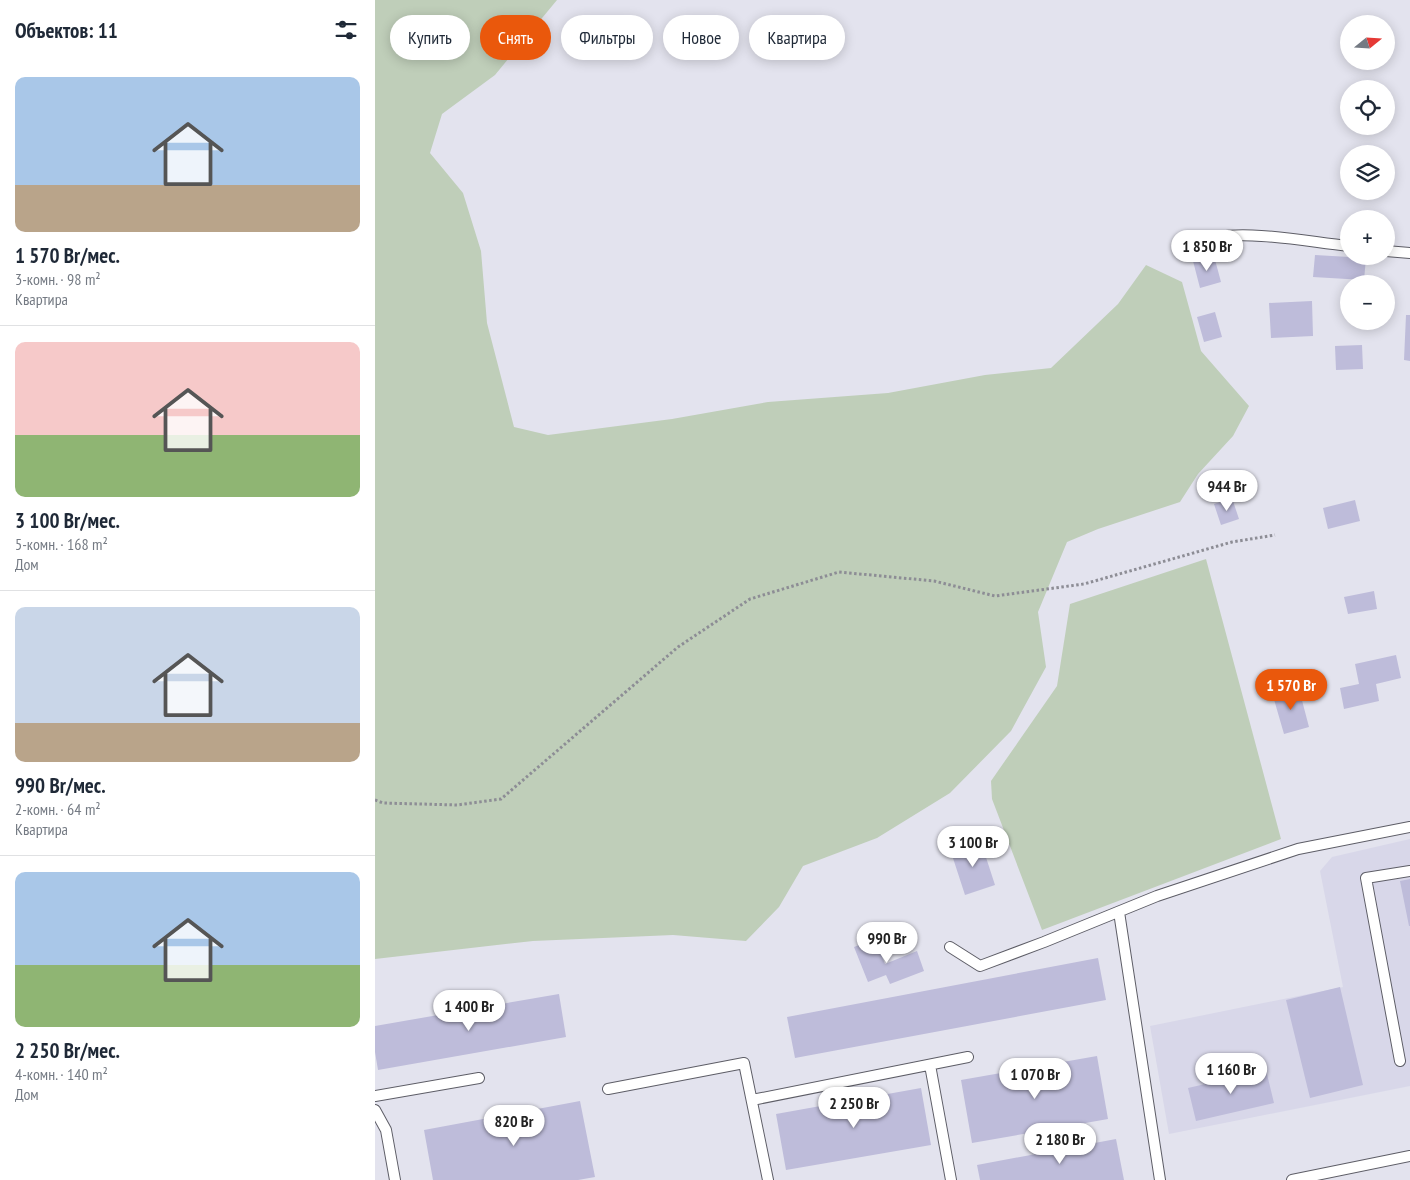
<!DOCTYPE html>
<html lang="ru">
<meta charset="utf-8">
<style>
:root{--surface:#fff;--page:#f6f6f7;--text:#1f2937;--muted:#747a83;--line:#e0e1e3;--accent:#ea580c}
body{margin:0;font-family:"PT Sans Narrow",sans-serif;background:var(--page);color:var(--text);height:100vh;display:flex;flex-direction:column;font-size:19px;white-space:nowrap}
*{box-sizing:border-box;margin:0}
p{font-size:16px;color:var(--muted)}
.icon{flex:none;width:28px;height:28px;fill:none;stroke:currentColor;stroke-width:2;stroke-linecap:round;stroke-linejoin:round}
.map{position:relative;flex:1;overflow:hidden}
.drawer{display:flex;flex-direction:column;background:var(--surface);width:375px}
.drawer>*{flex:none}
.banner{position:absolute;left:15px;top:15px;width:475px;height:45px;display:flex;gap:10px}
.needle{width:32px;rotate:72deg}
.controls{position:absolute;left:965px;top:15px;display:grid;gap:10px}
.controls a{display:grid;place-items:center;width:55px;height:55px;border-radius:50%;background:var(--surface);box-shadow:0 2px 12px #0003;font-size:25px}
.price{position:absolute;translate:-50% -42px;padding:0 11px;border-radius:18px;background:#fff;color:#222;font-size:16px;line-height:32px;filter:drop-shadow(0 1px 2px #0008)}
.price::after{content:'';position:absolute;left:50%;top:30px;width:15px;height:11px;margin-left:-8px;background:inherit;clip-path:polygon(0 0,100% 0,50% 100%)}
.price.current{background:var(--accent);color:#fff}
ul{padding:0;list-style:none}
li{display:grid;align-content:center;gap:10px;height:265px;padding:0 15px}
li+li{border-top:1px solid var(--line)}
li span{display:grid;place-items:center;height:155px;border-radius:10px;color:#555}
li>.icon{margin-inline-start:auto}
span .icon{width:90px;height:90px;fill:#fffc;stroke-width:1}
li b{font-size:21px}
h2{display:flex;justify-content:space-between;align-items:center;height:60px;padding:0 15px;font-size:21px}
.tag{padding:0 18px;border-radius:22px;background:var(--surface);box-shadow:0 2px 12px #0003;font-size:18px;line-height:45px}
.tag.current{background:var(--accent);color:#fff}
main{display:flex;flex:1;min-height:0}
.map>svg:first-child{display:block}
.built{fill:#d8d7e9}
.green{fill:#bfceb9}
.building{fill:#bebcda}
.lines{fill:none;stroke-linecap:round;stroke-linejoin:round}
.lane-casing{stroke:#5d5d66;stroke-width:12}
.path{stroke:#8d8d95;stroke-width:3;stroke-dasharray:2.5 2.5;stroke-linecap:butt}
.lane{stroke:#fff;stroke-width:10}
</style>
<main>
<section class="drawer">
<h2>Объектов: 11<svg class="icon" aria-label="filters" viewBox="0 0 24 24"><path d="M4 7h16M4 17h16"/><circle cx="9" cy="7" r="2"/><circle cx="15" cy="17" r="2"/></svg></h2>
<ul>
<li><span style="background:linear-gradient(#a9c7e8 70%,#b9a48a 0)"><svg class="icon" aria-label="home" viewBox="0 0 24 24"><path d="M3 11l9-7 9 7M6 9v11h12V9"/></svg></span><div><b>1 570 Br/мес.</b><p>3-комн. · 98 m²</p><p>Квартира</p></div></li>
<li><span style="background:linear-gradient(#f6c9c9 60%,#8fb573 0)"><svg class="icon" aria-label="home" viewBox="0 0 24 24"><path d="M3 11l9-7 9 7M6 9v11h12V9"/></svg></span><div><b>3 100 Br/мес.</b><p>5-комн. · 168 m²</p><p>Дом</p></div></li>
<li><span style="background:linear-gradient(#c9d6e8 75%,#b9a48a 0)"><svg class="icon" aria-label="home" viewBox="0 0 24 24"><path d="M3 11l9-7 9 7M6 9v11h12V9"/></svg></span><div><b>990 Br/мес.</b><p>2-комн. · 64 m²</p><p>Квартира</p></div></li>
<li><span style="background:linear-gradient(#a9c7e8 60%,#8fb573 0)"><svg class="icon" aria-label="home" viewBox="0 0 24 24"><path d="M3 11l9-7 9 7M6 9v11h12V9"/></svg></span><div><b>2 250 Br/мес.</b><p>4-комн. · 140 m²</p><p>Дом</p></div></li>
</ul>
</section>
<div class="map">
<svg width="1035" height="1180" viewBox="0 0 1035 1180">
<rect width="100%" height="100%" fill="#e3e3ee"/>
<path class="built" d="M1035 839V1086L794 1134 775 1026 968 987 945 871 957 857Z"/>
<path class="green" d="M0 0H182L120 75 67 114 55 153 88 193 106 251 112 323 139 427 173 435 297 419 393 402 513 393 610 375 676 368 743 304 771 265 807 282 826 351 874 406 858 436 823 474 805 502 723 529 692 542 663 612 671 667 636 731 575 793 502 838 428 866 404 907 371 941 298 935 158 941 0 959Z
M831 559 906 839 667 930 617 799 616 781 682 686 695 604Z"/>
<path class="building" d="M940 255 991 258 989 280 938 277Z
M839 256 846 282 825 288 818 261Z
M937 301 938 336 896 338 894 303Z
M840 312 847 337 829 342 822 317Z
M1031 315H1035V361L1029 360Z
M987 345 988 369 961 370 960 346Z
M857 498 864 519 846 525 839 504Z
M980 500 985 521 953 529 948 508Z
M999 591 1002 609 973 614 969 597Z
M1021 655 1026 678 1001 684 1004 701 969 709 965 688 984 684 980 664Z
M924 689 934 727 909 734 898 696Z
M606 842 620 885 590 895 576 852Z
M1035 879V926H1034L1025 881Z
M500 939 510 964 542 951 549 971 515 984 511 975 493 982 479 947Z
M723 958 731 1000 420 1058 412 1017Z
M965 987 988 1085 935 1098 911 1000Z
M184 994 191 1037 3 1070 0 1052V1026Z
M722 1056 733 1119 597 1143 586 1080Z
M891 1070 899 1103 821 1121 813 1088Z
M546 1088 556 1145 411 1170 401 1114Z
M205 1101 220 1177 203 1180H58L49 1130Z
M741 1139 749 1180H605L602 1165Z"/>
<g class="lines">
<defs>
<path id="lane" d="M818 242C864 227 925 241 974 246
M1011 251 1035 253
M744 912 785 1180
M575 947 605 966 669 942 782 896 923 849 1035 827
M1025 1061 991 878 1035 871
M555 1065 576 1180
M233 1089 369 1063 393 1180
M0 1096 104 1078
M377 1100 593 1057
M0 1110 11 1130 20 1180
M917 1180 1035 1156"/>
</defs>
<use href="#lane" class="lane-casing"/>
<path class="path" d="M0 800 8 803 82 805 126 799 303 647 375 599 464 572 559 581 620 596 709 584 857 542 900 535"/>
<use href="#lane" class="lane"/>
</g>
</svg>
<div class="controls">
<a><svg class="needle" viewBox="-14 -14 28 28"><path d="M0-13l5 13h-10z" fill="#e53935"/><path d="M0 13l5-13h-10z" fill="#747a83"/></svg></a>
<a><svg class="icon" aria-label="locate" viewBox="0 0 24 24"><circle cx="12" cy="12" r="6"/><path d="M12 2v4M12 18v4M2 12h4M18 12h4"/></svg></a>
<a><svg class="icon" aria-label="layers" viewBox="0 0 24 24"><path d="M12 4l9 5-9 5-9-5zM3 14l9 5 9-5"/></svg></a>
<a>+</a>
<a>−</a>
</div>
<b class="price" style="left:832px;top:272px">1 850 Br</b>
<b class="price" style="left:852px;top:512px">944 Br</b>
<b class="price current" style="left:916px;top:711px">1 570 Br</b>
<b class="price" style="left:598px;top:868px">3 100 Br</b>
<b class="price" style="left:512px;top:964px">990 Br</b>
<b class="price" style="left:94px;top:1032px">1 400 Br</b>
<b class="price" style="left:856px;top:1095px">1 160 Br</b>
<b class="price" style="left:660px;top:1100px">1 070 Br</b>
<b class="price" style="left:479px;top:1129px">2 250 Br</b>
<b class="price" style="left:139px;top:1147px">820 Br</b>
<b class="price" style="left:685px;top:1165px">2 180 Br</b>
<div class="banner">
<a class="tag">Купить</a>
<a class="tag current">Снять</a>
<a class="tag">Фильтры</a>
<a class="tag">Новое</a>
<a class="tag">Квартира</a>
</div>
</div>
</main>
